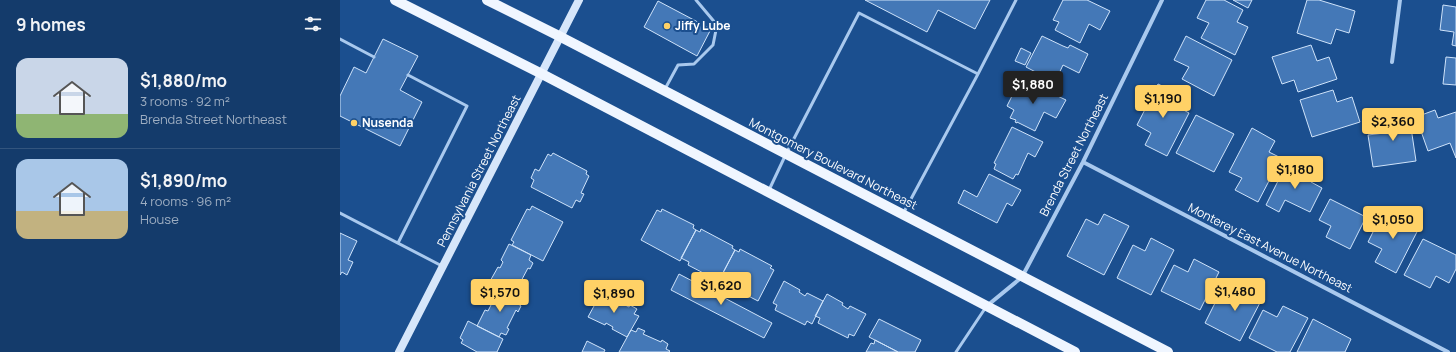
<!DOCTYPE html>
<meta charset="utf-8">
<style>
:root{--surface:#143b6b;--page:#214673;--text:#f1f3f6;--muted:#9dadc1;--line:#33557e;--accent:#ffd166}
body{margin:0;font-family:Manrope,sans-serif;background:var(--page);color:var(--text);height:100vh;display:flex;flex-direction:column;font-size:15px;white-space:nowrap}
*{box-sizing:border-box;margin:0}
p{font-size:13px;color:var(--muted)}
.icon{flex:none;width:22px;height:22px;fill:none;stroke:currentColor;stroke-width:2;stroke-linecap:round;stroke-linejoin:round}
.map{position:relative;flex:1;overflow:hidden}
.details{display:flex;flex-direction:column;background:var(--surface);width:340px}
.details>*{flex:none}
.price{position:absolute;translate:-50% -34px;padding:0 9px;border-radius:4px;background:var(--accent);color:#111;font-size:13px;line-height:26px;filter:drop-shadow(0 1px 2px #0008)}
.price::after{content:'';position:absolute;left:50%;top:24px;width:12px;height:9px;margin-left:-6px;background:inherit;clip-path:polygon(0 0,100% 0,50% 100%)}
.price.on{background:#222;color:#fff}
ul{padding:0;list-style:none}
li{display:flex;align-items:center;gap:12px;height:100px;padding:0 16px}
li+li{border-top:1px solid var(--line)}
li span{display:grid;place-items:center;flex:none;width:112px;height:80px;border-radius:12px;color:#555}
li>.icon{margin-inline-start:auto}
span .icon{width:48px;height:48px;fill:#fffc;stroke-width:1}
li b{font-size:17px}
h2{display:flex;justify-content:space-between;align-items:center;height:48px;padding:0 16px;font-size:17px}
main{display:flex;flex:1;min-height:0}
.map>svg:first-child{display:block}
.building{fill:#4478b7;stroke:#cfe3fa}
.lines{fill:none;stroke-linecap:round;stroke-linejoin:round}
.lane{stroke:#a9c9ee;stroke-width:3}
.street{stroke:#a9c9ee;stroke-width:4}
.secondary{stroke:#d6e6fa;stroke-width:8}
.primary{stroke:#f0f6ff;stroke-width:10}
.poi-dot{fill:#ffd166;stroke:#1b4f8f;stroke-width:1.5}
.labels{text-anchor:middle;stroke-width:4;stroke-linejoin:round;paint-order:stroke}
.poi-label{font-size:12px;font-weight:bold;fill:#fff;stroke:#1b4f8f;text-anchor:start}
.street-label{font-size:12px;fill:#fff;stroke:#1b4f8f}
</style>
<main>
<section class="details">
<h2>9 homes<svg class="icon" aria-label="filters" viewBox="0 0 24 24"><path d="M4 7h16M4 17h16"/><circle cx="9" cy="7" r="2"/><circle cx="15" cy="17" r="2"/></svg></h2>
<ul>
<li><span style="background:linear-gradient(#c9d6e8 70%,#8fb573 0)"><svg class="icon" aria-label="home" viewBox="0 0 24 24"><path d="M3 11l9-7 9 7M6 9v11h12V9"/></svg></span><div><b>$1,880/mo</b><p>3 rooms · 92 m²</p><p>Brenda Street Northeast</p></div></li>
<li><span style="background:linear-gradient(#a9c7e8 65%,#c2b280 0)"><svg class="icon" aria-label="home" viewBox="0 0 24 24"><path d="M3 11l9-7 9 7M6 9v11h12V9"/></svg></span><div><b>$1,890/mo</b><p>4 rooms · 96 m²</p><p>House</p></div></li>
</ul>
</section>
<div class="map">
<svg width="1116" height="352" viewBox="0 0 1116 352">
<rect width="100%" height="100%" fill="#1b4f8f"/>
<path class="building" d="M525 0H650L635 29 598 10 587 32Z
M723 0H747L770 11 760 30 749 24 740 43 715 30 719 22 713 20Z
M866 0H884L903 10 897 22 908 27 895 55 861 38 869 23 857 18Z
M893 0H912L908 8Z
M967 0H979L1015 11 1009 33 996 29 991 44 957 33Z
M318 1 371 29 357 56 304 27Z
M1103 5 1116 7V46L1112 45 1114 32 1100 30Z
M702 36 723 46 728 48 730 45 748 54 739 73 723 65 715 82 686 67Z
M846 36 892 60 874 96 842 79 849 67 834 60Z
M43 39 78 56 60 90 82 102 60 146 0 116V96L14 67 26 73Z
M971 45 977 61 989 57 997 79 958 92 954 80 942 84 932 57Z
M681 48 691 53 685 65 675 61Z
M1106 57 1116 58V85L1103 84Z
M680 80 687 84 688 82 726 100 716 118 704 112 695 131 677 122V123L675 122 676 120 670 118 674 110 667 106Z
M818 84 843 96 838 107 849 113 827 156 805 145 811 133 797 125Z
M993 90 997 102 1012 97 1020 122 972 137 960 100Z
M1095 110 1098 118 1116 112V158L1110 143 1088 151 1076 117Z
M1069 114 1076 161 1033 167 1028 135 1044 133 1042 118Z
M856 115 894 134 874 172 836 153Z
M672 127 703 142 695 157 688 153 678 175 676 174 673 179 654 169 656 164 654 163Z
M912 128 935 141 929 152 941 158 918 202 895 190 902 178 889 172Z
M213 153 247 171 246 174 249 176 241 193 244 194 240 202 236 200 232 208 191 187 194 180 191 178 195 169 199 171 208 154 211 156Z
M947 163 974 176 971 182 982 188 970 212 945 200 939 212 926 205Z
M649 174 681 190 672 206 667 203 657 223 618 203 624 190 637 197Z
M990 199 1026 217 1010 249 986 237 991 226 979 220Z
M192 206 223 222 203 261 172 245 174 242 171 240 187 209 190 210Z
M322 209 354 225 353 228 356 230 340 261 301 240 317 210 321 212Z
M1044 210 1079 228 1056 273 1035 262 1042 249 1028 242Z
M764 214 789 226 764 275 727 256 746 219 758 225Z
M361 229 393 246 392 248 395 250 380 278 372 274 371 277 348 265 349 262 341 258 356 230 360 232Z
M0 233 17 241 8 260 13 262 7 275 2 272 0 275Z
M811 238 834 250 811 295 777 278 793 245 805 251Z
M1083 239 1116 255V269L1109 283 1096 276 1090 288 1064 275Z
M169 244 191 255 189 260 193 263 190 269 188 268 179 285 181 286 178 292 173 290 171 294 149 283 158 267 160 268 163 262 161 260Z
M400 249 432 266 430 268 434 270 418 301 379 281 395 250 399 252Z
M854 259 879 272 860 310 821 291 834 265 848 272Z
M339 274 432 323 424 338 331 290Z
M444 281 460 290 459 292 465 296 467 293 483 301 472 324 467 321 465 325 435 310 437 305 433 303Z
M902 284 924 295 900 341 865 323 881 291 895 298Z
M157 287 179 298 177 303 181 306 178 312 176 310 167 328 169 329 166 335 161 333 159 337 137 326 145 310 148 311 151 305 149 303Z
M267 293 273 296 272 298 289 307 290 305 297 309 294 314 299 316 287 337 272 329 273 327 266 323 265 325 248 317 260 295 264 297Z
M487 294 503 303 502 305 508 309 510 306 526 314 514 336 509 334 508 338 478 323 480 318 475 316Z
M943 306 968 318 950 352H937L909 338 923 310 937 317Z
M539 319 581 340 575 352H558L529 337Z
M973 319 1011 339 1005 352H957Z
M128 321 163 339 157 352H137L121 343 123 340 120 338Z
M298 328 305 331 303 334 321 342 322 340 328 344 326 349 330 351 329 352H279L291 330 296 332Z
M535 340 558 352H526L531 343 534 344Z
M247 341 265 350 264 352H242Z"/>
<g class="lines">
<path class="lane" d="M0 39 34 57
M325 89 338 65 354 64 373 45 377 25 356 0
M429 190 446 154 519 13 638 74 676 0
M564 212 638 74
M0 213 102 266
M58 243 127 106 68 75
M616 352 646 307"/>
<path class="street" d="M1052 62 1060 0
M743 162 1108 352
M648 305 682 277 743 162 822 0"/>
<path class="secondary" d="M59 352 239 0"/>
<path class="primary" d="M55 0 202 74 735 352
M147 0 219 36 828 352"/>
</g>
<g class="poi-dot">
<circle cx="327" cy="26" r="4"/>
<circle cx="14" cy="123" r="4"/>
</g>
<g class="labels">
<g class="poi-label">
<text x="335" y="30">Jiffy Lube</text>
<text x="22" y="127">Nusenda</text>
</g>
<g class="street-label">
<text transform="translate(734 155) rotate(-63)" y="4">Brenda Street Northeast</text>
<text transform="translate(493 164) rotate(27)" y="4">Montgomery Boulevard Northeast</text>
<text transform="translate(139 171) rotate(-63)" y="4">Pennsylvania Street Northeast</text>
<text transform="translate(930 248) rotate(27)" y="4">Monterey East Avenue Northeast</text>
</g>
</g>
</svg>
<b class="price on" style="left:693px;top:105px">$1,880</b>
<b class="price" style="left:823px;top:119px">$1,190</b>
<b class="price" style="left:1053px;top:142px">$2,360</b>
<b class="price" style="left:955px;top:190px">$1,180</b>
<b class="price" style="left:1053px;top:240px">$1,050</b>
<b class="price" style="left:381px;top:306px">$1,620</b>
<b class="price" style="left:895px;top:312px">$1,480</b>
<b class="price" style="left:160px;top:313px">$1,570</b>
<b class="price" style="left:274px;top:314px">$1,890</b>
</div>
</main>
